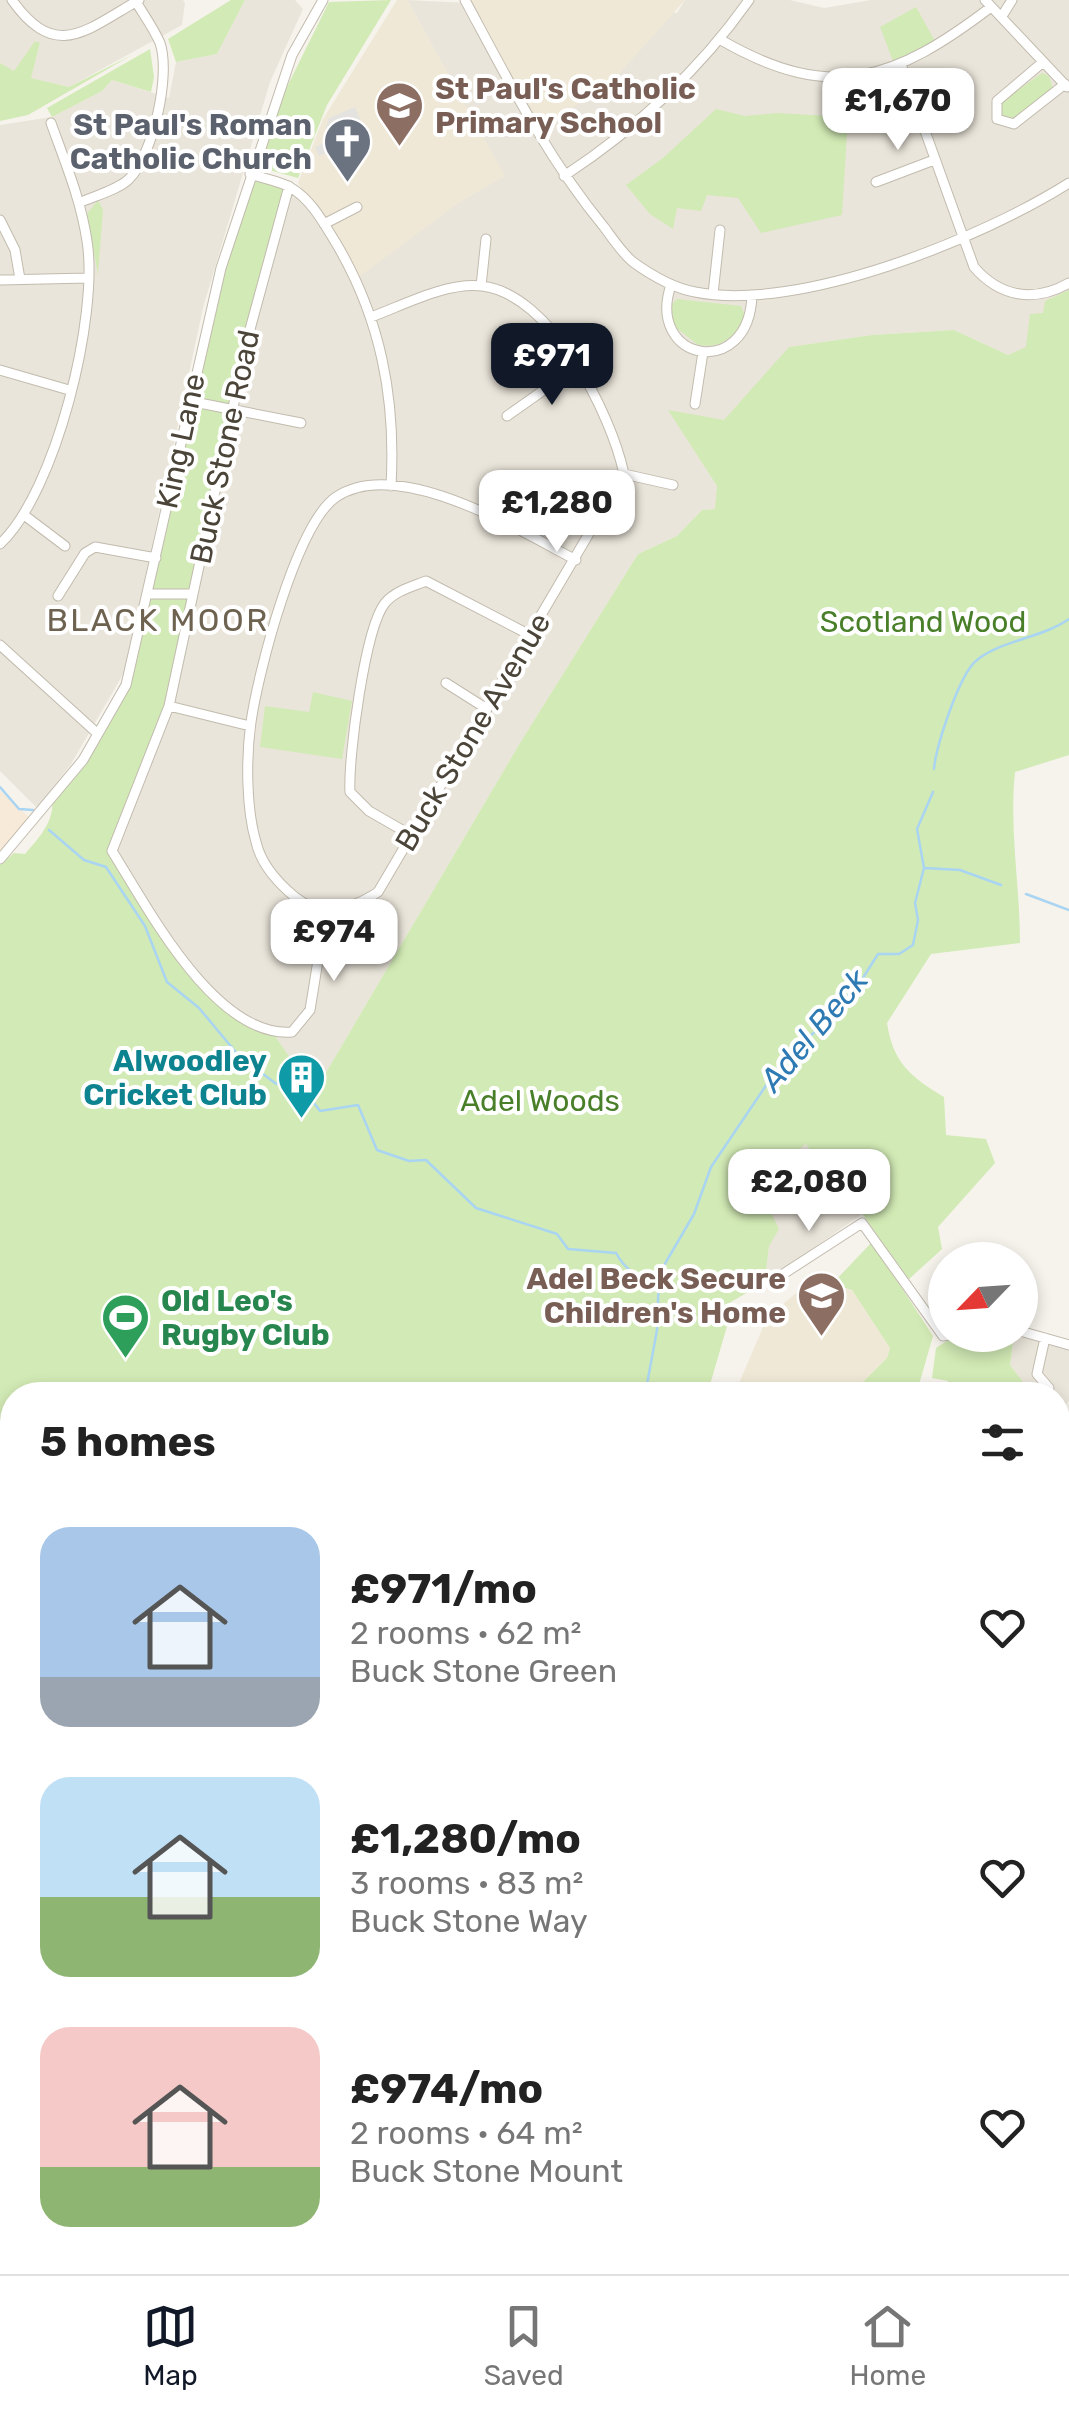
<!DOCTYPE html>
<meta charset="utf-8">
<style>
:root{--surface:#fff;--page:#f6f6f6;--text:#222;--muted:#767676;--line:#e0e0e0;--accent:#111827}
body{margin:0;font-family:Rubik,sans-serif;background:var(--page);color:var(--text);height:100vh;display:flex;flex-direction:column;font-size:38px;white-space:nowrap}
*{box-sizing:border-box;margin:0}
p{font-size:32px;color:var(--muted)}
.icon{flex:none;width:55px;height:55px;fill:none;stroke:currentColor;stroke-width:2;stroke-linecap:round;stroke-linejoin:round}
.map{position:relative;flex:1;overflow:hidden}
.panel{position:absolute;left:0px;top:1382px;width:1070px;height:892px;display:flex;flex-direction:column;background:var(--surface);border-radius:40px 40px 0 0;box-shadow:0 5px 15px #0003}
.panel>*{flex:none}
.needle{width:65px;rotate:245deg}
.controls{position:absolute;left:928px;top:1242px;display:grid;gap:20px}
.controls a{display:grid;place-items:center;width:110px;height:110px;border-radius:50%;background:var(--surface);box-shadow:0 5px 15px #0003;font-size:50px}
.price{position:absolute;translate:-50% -85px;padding:0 22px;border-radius:20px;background:#fff;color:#222;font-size:32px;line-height:65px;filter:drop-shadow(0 2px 5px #0008)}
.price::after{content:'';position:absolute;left:50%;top:60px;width:30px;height:22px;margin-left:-15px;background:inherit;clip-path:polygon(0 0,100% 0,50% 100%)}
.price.selected{background:var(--accent);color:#fff}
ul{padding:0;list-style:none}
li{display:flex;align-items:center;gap:30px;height:250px;padding:0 40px}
li span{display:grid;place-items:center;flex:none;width:280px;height:200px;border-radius:30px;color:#555}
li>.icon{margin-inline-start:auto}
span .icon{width:120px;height:120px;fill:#fffc;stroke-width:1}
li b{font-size:42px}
h2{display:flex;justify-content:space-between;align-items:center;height:120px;padding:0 40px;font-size:42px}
.menu{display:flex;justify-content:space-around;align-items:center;height:140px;border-top:2px solid var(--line);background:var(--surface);font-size:28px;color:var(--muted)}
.menu a{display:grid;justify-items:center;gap:5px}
.menu .selected{color:var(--accent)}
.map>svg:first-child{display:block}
.residential{fill:#eae5da}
.commercial{fill:#f7ead8}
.education{fill:#efe8d6}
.green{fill:#d2eab5}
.parking{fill:#e5e3e0}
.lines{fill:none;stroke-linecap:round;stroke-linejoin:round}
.stream{stroke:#a9d4f2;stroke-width:2.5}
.minor-casing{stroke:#c2bbae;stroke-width:11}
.minor{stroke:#fff;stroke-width:9}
.labels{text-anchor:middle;stroke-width:8;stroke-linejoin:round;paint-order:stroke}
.education-label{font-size:30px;font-weight:bold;fill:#785e54;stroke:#fff;text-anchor:start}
.worship-label{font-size:30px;font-weight:bold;fill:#5b616d;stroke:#fff;text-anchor:end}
.street-label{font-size:30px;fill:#4b4439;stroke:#fff}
.park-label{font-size:30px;fill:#4a7f2a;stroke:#fff}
.culture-label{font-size:30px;font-weight:bold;fill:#0d838f;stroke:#fff;text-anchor:end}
.leisure-label{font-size:30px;font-weight:bold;fill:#27864d;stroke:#fff;text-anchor:start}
.neighbourhood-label{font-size:32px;letter-spacing:2.5px;fill:#6e6250;stroke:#fff}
.water-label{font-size:32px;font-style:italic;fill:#2e7ab2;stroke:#fff}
</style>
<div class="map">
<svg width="1069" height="2274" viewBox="0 0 1069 2274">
<rect width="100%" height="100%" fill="#f6f3ec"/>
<path class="residential" d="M0 0H183L185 3 182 25 69 87 30 78 40 44 36 41 14 72 0 63Z
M245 0H295L303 9 270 82 203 308 125 671 71 764 37 808 0 771V125L52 117 102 91 112 80 169 98 176 62 217 54Z
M407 0 677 13 685 0H790L824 8 871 0H1069V323L1045 340 1008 355 954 330 872 335 790 347 724 421 670 411 717 486 716 509 702 510 677 536 638 554 520 743 321 1081 293 1062 273 1033 252 1024 187 967 112 851 289 186 301 194 461 201 504 176Z
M806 1144 844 1203 852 1200 862 1214 765 1282 769 1246 761 1195 777 1167Z
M1014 1335 1069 1350V1401L1058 1411V1395H1033L1010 1365Z
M1069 1578V1740L1058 1725 1062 1689 1058 1683V1587Z
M1069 1790V2052L1058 2058V1793Z"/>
<path class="commercial" d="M0 791 30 818 0 851Z"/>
<path class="education" d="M397 0H407L505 176 461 201 356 279 298 183 323 119Z
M465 0H685L608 86 536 129Z
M832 1284 852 1290 890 1348 887 1358 850 1395H734L763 1327 776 1310 796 1293Z"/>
<path class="green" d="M231 0H245L217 54 176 62 168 39Z
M391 0 327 105 298 178 262 168 259 163 280 101 329 2Z
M916 7 935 41 893 61 880 27Z
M35 41 40 43 31 78 69 87 132 55 28 115 0 121V63L14 71Z
M150 49 154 77 151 92 112 80 102 91 52 117 47 108Z
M1042 73 1049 76 1053 89 1012 120 1000 117 1001 102Z
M716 109 745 116 777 113 848 117 842 215 761 233 738 198 707 195 701 211 677 208 673 229 650 214 626 185 663 158Z
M250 174 289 186 249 333 169 706 112 851 187 967 224 1003 273 1033 293 1062 321 1081 520 743 638 554 677 536 702 510 715 509 717 486 668 410 724 420 789 347 872 335 954 330 1008 355 1026 347 1030 314 1043 313 1045 301 1069 290V755L1015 772C1009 831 1020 885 1020 943L931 954 887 1023C893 1063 911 1077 944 1097L946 1135 986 1139 995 1163 938 1227 942 1249 908 1280 853 1200 845 1204 806 1144 777 1167 762 1194 779 1229 769 1246 765 1282 726 1305 730 1316 707 1395H12V1980L0 1972V865L14 853 25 854C39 838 55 821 52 799L126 685 189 401Z
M98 200 103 210 98 275 87 214Z
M677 299 741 306 746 318C733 337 722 349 698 345L674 326 671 305Z
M313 692 352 701 342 759 260 747 265 706 309 712Z
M872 1242 933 1336 916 1395H850L887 1358 890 1348 852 1290 832 1284Z
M985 1335H1014L1010 1365 1033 1395H952L948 1381 932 1378 936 1348 948 1340Z
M1058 1413 1069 1437V1574L1058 1583Z
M1058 1725 1069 1740V1790L1058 1793Z
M0 2226 12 2229V2262L279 2263 273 2274H0Z"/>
<path class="parking" d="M355 107 367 135 319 156 315 147 330 141 325 130 329 118Z"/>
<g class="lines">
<path class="stream" d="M934 769C936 747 959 674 977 660 1002 640 1042 638 1069 619
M0 787 19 809 33 810
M49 830 84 860 106 867 145 926 167 982 199 1008 239 1056 275 1083 308 1095 320 1111 358 1105 377 1150 409 1161 426 1160 476 1208 557 1234 568 1249 616 1253C625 1269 640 1283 659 1274
M925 868 960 870 1001 885
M1026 894 1069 910
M645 1395 657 1330 659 1274 694 1214 711 1167 790 1050 815 1032 861 981 878 954H899L913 945 918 920 915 903 924 868 917 829 933 792
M221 2274 220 2269 232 2262"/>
<defs>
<path id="minor" d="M12 0C56 62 86 30 139 0
M465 0C507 78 547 158 604 227 613 239 622 253 633 262 651 275 673 288 695 292 799 313 982 238 1069 183
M985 0 1067 87
M1002 16 1012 0
M721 40C832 104 895 80 991 7
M1043 62 997 101V119L1014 124 1065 84
M902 67 974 267C1000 297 1034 303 1069 283
M250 174C264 179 281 181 293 189 313 202 324 224 336 243 381 319 396 399 391 486
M564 176C637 128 699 71 749 0
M876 182 934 160
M289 186 249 333 169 706 112 851C148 908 215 1038 292 1032L310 1010 326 911
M79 203C94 196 118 190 129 179 153 155 171 75 160 43 154 29 144 15 136 2
M0 220 15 250 20 279
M324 224 357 207
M0 280 88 278
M671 285C645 361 749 382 752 295
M481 286 486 239
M713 294 720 230
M371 317C404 305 446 282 482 286 551 294 611 413 624 474L378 892C352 909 322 919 295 897 278 883 261 864 256 842 246 808 246 757 251 722 258 673 296 525 336 497 398 455 520 531 576 560
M0 370 69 390
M189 401 301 423
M695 404 703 352
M507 416 575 368
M624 474 673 485
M24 515 65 546
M0 544C56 492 99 315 87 241 81 200 65 162 51 123
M149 594H192
M58 596 85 553 95 547 156 558
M0 645 98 734
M446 683 487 709
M169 706 250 726
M409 834 369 811 350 792C348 758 365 628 385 603 395 591 411 587 426 581L530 635
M0 859 83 760 126 685 221 268 292 55 323 0
M777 1278 862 1223 943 1336 949 1335
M1020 1331 1069 1345
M1045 1338 1037 1374 1049 1388
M1068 1628 1069 1627
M0 1764 12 1763
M1058 1796 1069 1794
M1058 1884H1069
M1058 1974 1069 1972
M1058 2049 1069 2044
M499 2274V2262"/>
</defs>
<use href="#minor" class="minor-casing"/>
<use href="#minor" class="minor"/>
</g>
<defs>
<symbol id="school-pin" viewBox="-11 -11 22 30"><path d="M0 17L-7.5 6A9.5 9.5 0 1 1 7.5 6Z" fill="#8d6e63" stroke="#fff"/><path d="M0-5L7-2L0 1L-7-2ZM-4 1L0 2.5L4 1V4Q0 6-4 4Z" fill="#fff"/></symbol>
<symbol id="church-pin" viewBox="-11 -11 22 30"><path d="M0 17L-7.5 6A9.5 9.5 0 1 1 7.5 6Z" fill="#6b7280" stroke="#fff"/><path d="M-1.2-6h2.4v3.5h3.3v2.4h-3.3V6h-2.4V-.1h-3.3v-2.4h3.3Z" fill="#fff"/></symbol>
<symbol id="building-pin" viewBox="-11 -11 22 30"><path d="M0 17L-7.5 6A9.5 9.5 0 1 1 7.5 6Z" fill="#0f9aa8" stroke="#fff"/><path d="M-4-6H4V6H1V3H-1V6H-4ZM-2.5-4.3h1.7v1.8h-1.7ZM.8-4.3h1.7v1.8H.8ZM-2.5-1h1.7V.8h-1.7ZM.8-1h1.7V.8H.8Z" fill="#fff"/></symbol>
<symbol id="stadium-pin" viewBox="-11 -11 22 30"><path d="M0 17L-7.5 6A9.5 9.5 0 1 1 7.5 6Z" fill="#2e9e5b" stroke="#fff"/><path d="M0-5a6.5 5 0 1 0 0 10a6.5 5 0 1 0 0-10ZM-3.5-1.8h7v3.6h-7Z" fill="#fff"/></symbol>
</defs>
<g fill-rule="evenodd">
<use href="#school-pin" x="372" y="78" width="55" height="75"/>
<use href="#church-pin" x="320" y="114" width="55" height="75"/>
<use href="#building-pin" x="274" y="1050" width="55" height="75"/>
<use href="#school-pin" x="794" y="1268" width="55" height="75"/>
<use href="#stadium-pin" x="98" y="1290" width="55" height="75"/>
</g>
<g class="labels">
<g class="education-label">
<text x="435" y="99">St Paul's Catholic<tspan x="435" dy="34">Primary School</tspan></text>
<text x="786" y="1289" text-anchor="end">Adel Beck Secure<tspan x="786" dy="34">Children's Home</tspan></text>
</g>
<g class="worship-label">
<text x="312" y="135">St Paul's Roman<tspan x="312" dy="34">Catholic Church</tspan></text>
</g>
<g class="street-label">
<text transform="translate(181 441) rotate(-78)" y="10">King Lane</text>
<text transform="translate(225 447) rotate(-78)" y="10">Buck Stone Road</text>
<text transform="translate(473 732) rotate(-59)" y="10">Buck Stone Avenue</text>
</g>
<g class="park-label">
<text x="923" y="632">Scotland Wood</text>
<text x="540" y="1111">Adel Woods</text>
</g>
<g class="culture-label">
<text x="267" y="1071">Alwoodley<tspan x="267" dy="34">Cricket Club</tspan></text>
</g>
<g class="leisure-label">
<text x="161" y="1311">Old Leo's<tspan x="161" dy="34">Rugby Club</tspan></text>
</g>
<g class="neighbourhood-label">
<text x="158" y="631">BLACK MOOR</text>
</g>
<g class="water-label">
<text transform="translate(814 1030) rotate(-50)" y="11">Adel Beck</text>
</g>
</g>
</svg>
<div class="controls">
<a><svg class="needle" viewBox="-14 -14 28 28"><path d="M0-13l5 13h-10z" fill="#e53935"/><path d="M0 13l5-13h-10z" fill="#767676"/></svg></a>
</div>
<b class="price" style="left:898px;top:153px">£1,670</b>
<b class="price selected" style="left:552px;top:408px">£971</b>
<b class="price" style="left:557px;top:555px">£1,280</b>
<b class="price" style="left:334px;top:984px">£974</b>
<b class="price" style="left:809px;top:1234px">£2,080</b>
<section class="panel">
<h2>5 homes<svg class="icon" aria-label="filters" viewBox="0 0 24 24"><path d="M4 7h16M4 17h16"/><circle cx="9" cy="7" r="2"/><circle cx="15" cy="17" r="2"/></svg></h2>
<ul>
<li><span style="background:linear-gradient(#a9c7e8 75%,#9aa5b1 0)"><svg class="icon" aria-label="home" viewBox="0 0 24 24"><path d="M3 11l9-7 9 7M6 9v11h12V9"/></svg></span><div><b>£971/mo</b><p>2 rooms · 62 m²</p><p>Buck Stone Green</p></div><svg class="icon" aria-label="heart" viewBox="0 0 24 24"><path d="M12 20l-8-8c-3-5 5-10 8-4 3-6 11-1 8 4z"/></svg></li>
<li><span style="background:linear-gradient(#bfe0f5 60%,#8fb573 0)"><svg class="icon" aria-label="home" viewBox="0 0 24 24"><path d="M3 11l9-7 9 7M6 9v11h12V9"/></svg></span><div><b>£1,280/mo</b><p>3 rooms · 83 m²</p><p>Buck Stone Way</p></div><svg class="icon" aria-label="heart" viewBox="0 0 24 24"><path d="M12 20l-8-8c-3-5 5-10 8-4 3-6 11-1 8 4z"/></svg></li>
<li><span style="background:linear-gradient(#f6c9c9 70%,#8fb573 0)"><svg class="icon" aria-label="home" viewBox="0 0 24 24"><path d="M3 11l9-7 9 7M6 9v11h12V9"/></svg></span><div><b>£974/mo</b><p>2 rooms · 64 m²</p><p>Buck Stone Mount</p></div><svg class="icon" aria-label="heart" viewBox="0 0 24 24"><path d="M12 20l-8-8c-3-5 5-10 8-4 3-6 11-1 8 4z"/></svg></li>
</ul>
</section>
</div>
<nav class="menu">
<a class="selected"><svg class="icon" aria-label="map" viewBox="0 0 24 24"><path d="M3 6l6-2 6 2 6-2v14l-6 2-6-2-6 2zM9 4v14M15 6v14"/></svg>Map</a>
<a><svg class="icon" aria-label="saved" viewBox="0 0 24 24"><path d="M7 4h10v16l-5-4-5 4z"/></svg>Saved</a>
<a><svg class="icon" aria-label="home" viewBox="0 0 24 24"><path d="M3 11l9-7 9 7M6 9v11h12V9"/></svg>Home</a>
</nav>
